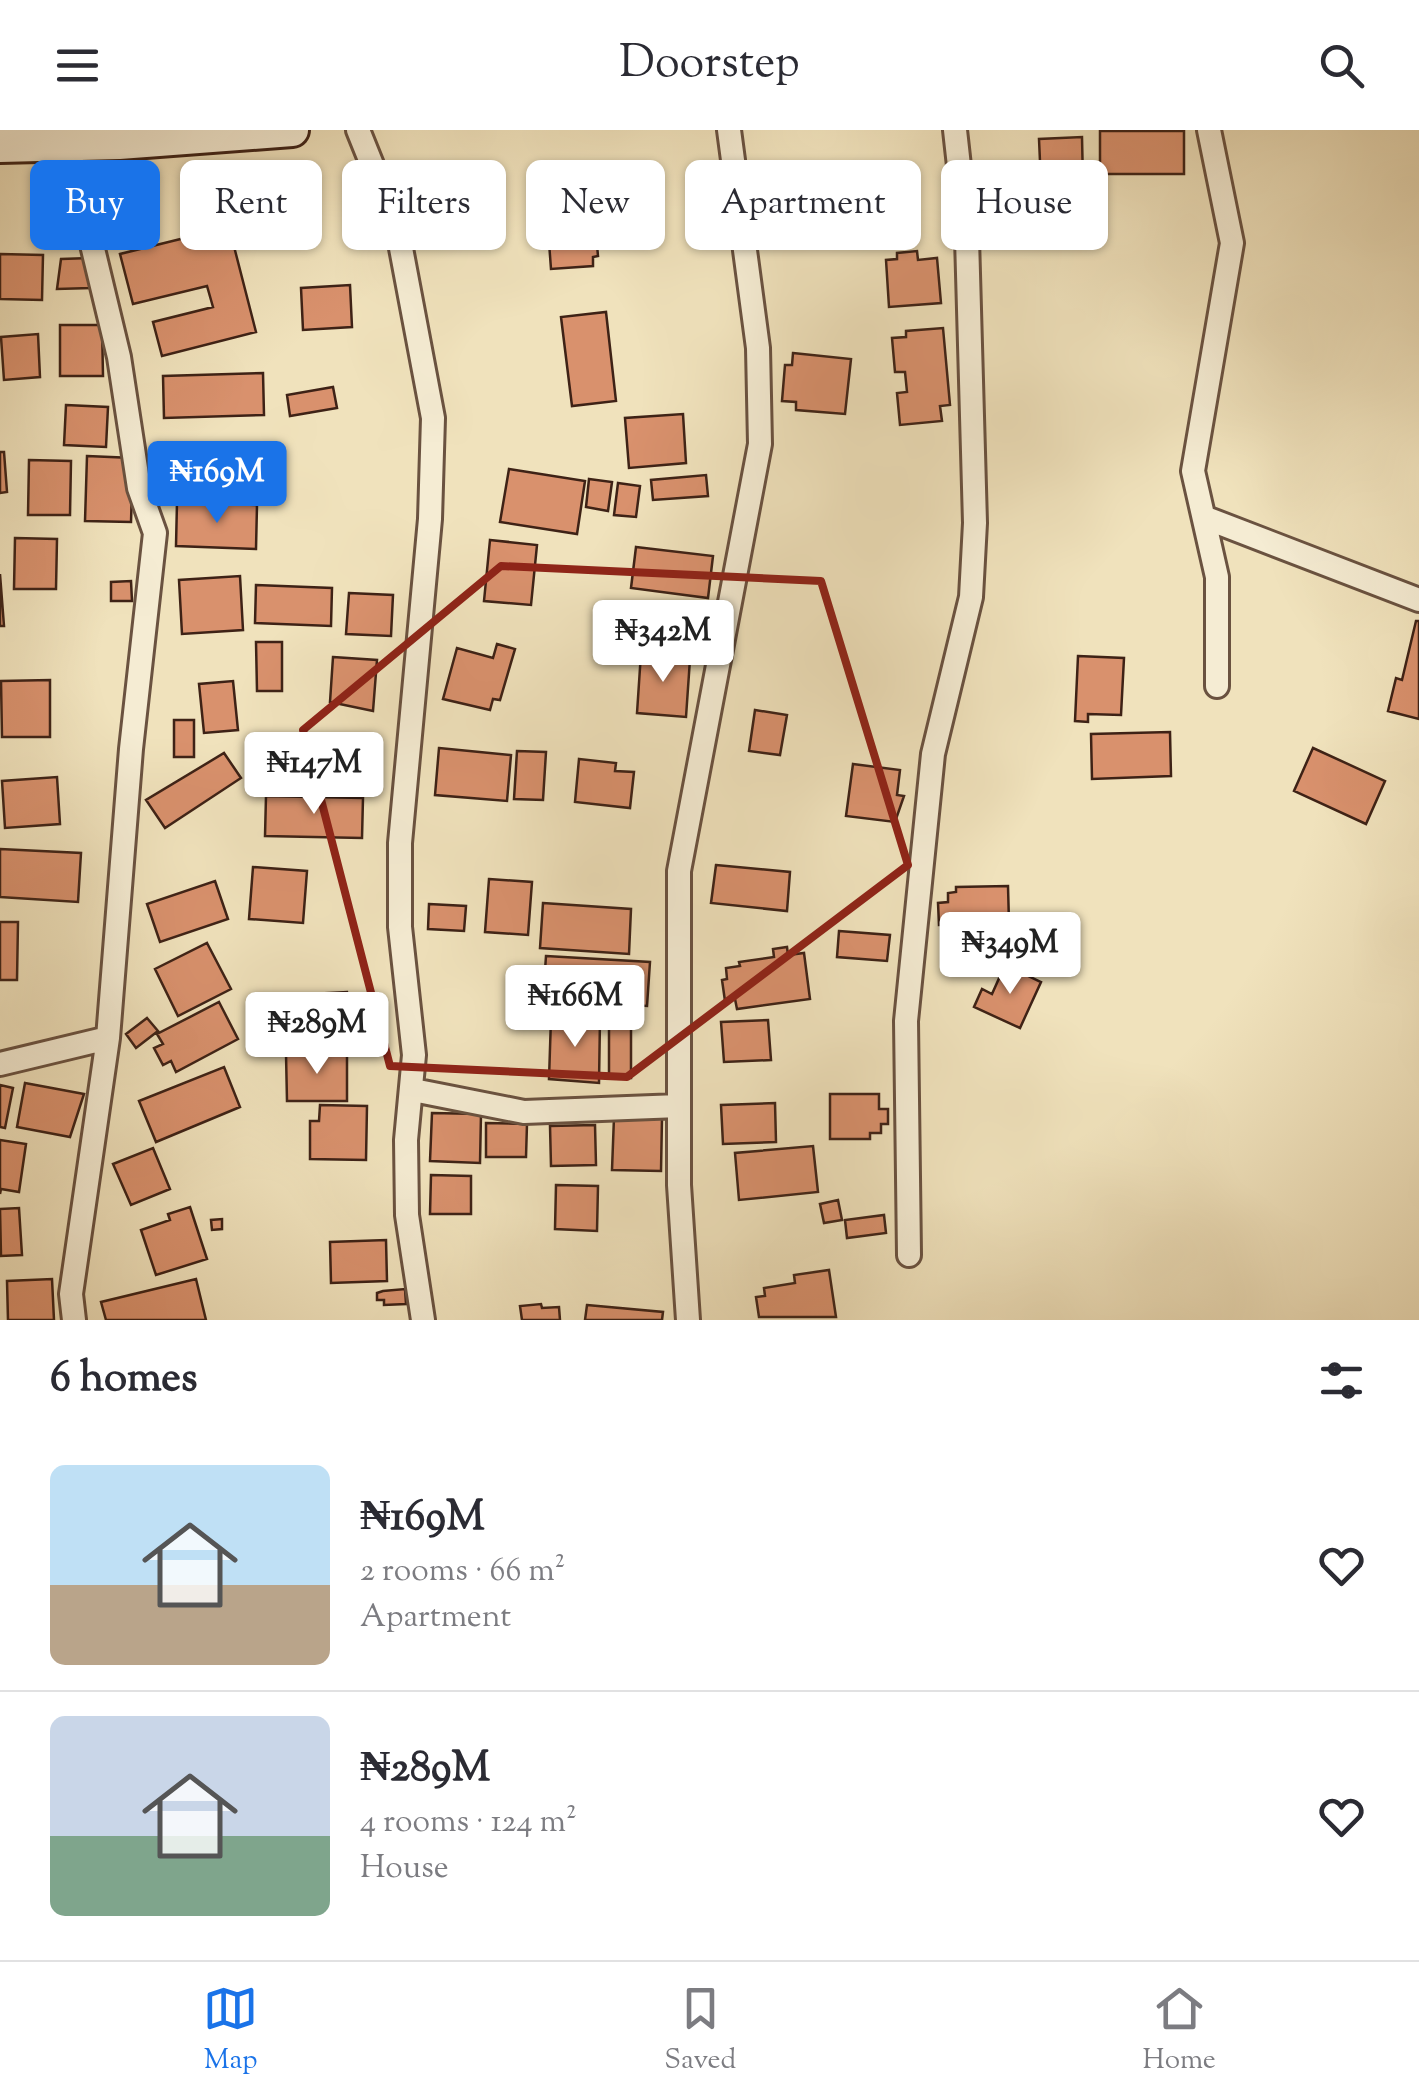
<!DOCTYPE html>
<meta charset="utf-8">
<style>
:root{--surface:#fff;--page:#f2f2f3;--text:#2b2b33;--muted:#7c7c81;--line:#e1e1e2;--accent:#1a73e8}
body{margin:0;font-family:"Sorts Mill Goudy",serif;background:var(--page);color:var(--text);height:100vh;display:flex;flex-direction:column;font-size:38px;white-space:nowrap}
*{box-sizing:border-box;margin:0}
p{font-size:32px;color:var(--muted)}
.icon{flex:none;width:55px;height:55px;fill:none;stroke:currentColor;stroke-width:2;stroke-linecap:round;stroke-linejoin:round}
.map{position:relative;height:1190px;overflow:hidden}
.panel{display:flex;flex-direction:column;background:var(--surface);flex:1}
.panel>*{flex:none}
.hud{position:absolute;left:30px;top:30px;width:1360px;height:90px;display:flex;gap:20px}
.price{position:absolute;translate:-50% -85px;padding:0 22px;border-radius:10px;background:#fff;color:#222;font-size:32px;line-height:65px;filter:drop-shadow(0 2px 5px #0008)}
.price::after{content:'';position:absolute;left:50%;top:60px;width:30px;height:22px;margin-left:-15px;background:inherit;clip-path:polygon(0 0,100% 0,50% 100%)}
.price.current{background:var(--accent);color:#fff}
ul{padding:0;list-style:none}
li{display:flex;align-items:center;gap:30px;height:250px;padding:0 50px}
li+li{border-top:2px solid var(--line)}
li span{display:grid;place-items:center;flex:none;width:280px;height:200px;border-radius:15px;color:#555}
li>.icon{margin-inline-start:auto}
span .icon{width:120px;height:120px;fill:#fffc;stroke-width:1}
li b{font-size:42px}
h2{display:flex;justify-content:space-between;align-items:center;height:120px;padding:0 50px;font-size:42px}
.chip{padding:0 35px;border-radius:15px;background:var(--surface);box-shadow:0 2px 8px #0004;font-size:35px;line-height:90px}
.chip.current{background:var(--accent);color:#fff}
header{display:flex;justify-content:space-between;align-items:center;height:130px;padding:0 50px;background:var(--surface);font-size:45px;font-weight:600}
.menu{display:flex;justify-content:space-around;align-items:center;height:140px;border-top:2px solid var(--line);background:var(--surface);font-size:28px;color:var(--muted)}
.menu a{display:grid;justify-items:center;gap:5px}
.menu .current{color:var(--accent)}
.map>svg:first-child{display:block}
.building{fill:#d9916d;stroke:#3e2216;stroke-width:2.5}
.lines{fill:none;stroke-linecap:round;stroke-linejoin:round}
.street-casing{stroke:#6a5240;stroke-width:28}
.secondary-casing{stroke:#3e2216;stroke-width:38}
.street{stroke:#f5ecd3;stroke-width:22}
.secondary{stroke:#f5ecd3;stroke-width:32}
.marked{fill:none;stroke:#8f2418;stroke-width:8;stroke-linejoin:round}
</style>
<header><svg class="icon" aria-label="menu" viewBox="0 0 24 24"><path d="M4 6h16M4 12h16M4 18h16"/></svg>Doorstep<svg class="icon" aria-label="search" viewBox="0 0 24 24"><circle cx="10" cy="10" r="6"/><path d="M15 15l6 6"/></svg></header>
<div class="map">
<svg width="1419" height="1190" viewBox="0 0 1419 1190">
<rect width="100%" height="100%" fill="#f0e2bc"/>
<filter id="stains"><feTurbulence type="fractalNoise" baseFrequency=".002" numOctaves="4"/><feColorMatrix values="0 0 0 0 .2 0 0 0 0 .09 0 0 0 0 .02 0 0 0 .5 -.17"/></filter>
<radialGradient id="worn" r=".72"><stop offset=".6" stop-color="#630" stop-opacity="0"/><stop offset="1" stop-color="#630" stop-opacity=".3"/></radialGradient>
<path class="building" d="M1100 1H1184V44H1100Z
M1082 7 1083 52 1041 54 1039 9Z
M56 46 57 61 36 62 35 47Z
M594 81 598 126 593 127V136L551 139 547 85Z
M229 97 256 202 162 226 153 192 213 177 207 156 133 174 120 124Z
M917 121 918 130 937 128 941 173 889 177 886 130 897 129V123Z
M0 124 43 125 42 170 0 169Z
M90 128 91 158 57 159 61 129Z
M350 155 352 197 303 200 301 158Z
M606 182 616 271 572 276 561 187Z
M60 195H102L103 246H60Z
M943 198 950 275 940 276 942 291 900 295 897 263 907 262 905 242H895L892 208 906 207V201Z
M38 204 40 247 4 250 1 207Z
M793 223 851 229 845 284 796 280V272L782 271 785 235H792Z
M263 243 264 285 164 288 163 246Z
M333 257 337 278 290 286 287 265Z
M66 275 108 277 106 317 64 315Z
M683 284 686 333 629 338 625 288Z
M0 322H4L7 362 0 363Z
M87 326 133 328 131 392 85 391Z
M29 330 71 331 70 385H28Z
M509 339 585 351 577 404 500 392Z
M706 345 708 366 653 370 651 350Z
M589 349 612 352 608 381 586 377Z
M618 353 640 356 636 387 614 385Z
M177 372 257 375 256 419 176 416Z
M15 408 57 409 56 459H14Z
M490 410 537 415 531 475 484 471Z
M636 417 713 426 708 468 631 458Z
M0 444 4 496H0Z
M240 446 243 500 182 504 179 450Z
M131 451 132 471H111V452Z
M256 455 332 458 331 496 255 493Z
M349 463 393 465 391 506 346 504Z
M1416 491H1419V589L1388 581 1396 548 1402 550Z
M256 512H282V561H257Z
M497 514 515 519 500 570 493 569 490 580 443 569 457 518 493 528Z
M641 523 690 529 686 587 637 583Z
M1078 526 1124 528 1121 585 1088 584V592L1075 591Z
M333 527 377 530 373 581 330 572Z
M50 550V607H2L1 551Z
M233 551 238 600 204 603 199 554Z
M755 580 787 585 780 625 749 621Z
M174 590H194V627H174Z
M1170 602 1171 646 1092 649 1091 604Z
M324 605 378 612 374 640 320 633Z
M439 618 511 625 507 671 435 665Z
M1313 618 1385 651 1366 694 1294 661Z
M517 621 546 622 543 670 514 669Z
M224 623 241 648 165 698 146 670Z
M579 629 616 633 615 641 634 642 630 678 575 672Z
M853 634 900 640 897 665 904 666 895 692 846 686Z
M57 647 60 694 5 698 2 651Z
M266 666 363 668 362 708 265 706Z
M0 719 81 723 78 772 0 767Z
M716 735 790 742 787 781 711 773Z
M253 737 307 741 303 793 249 789Z
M489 749 532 752 528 805 485 802Z
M215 751 228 789 160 812 147 774Z
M1008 756 1009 793 939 795 938 773 948 772V763L956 762V757Z
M543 773 631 779 629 824 540 818Z
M429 774 466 776 464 801 428 799Z
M0 792H18L17 850H0Z
M839 801 890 805 887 831 837 827Z
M207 813 231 859 178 886 155 839Z
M787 817 788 825 804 823 810 869 737 879 735 869 725 871 722 850 727 849 726 838 740 836 739 832 774 827 773 819Z
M546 826 650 832 647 876 543 869Z
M1005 835 1041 852 1020 898 974 877 982 859 992 864Z
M347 862 353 893 347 894V909L256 914 254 867Z
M219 872 238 909 176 942 171 931 163 935 154 918 163 914 157 904Z
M147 888 158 901 136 918 126 904Z
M551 888 600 889 599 953 549 949Z
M768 890 771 930 724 932 721 892Z
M609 894 631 895V948H609Z
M286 924H347V971H287Z
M224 937 240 977 156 1012 139 971Z
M25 953 84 964 70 1007 17 997Z
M0 955 13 958 5 998 0 997Z
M830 964H879V979H888V994H881V1003H870V1009H830Z
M775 973 776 1012 723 1014 721 975Z
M320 975 367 976 366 1030 310 1029V991H319Z
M432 983 481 984 480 1033 430 1031Z
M614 987 662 988 661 1041 612 1040Z
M486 993 527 994 526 1027H486Z
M595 995 596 1035 551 1036 550 996Z
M0 1010 26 1014 19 1062 1 1059 0 1064Z
M813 1016 818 1062 739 1070 735 1023Z
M153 1018 170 1059 131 1075 113 1034Z
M431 1045 471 1046V1084H430Z
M556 1055 598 1056 597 1101 555 1099Z
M838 1070 842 1090 824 1093 820 1074Z
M190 1077 207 1129 156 1145 141 1100 170 1090 168 1084Z
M19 1078 22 1125 1 1126 0 1079Z
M884 1085 886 1103 847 1108 845 1090Z
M222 1089V1099L212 1100 211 1090Z
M386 1110 387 1151 331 1153 330 1112Z
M829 1140 836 1187H759L756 1167 765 1166 764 1158 795 1153 794 1145Z
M52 1149 54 1190H8L7 1151Z
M196 1149 206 1190H106L101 1172Z
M405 1159 406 1174 384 1175V1170H377V1163L383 1161Z
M541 1174 542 1178 559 1177 560 1190H522L520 1176Z
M587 1175 663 1182 662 1190H585Z"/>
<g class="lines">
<defs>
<path id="street" d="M358 0 397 97 433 288 430 389 400 713V797L414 925 406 1010 407 1085 423 1190
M1209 0 1232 113 1193 341 1217 447V556
M1206 388 1419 470
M0 934 108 908 131 619 155 403 139 358 119 227 68 15
M413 960 524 982 679 976
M909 1125 906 891 933 624 971 467 975 393 967 108 955 0
M74 1190 71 1164 108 908
M688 1190 679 1055V741L760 314 758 218 729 0"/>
<path id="secondary" d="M0 16 119 13 292 0"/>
</defs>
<use href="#street" class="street-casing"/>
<use href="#secondary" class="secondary-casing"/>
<use href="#street" class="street"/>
<use href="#secondary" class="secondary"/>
</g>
<path class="marked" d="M501 436 821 451 908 735 627 947 390 936 303 600Z"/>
<rect width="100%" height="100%" filter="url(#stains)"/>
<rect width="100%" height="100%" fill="url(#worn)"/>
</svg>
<b class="price current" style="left:217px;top:396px">₦169M</b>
<b class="price" style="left:663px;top:555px">₦342M</b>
<b class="price" style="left:314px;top:687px">₦147M</b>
<b class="price" style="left:1010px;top:867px">₦349M</b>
<b class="price" style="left:575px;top:920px">₦166M</b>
<b class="price" style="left:317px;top:947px">₦289M</b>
<div class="hud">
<a class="chip current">Buy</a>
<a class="chip">Rent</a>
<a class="chip">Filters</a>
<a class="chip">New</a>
<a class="chip">Apartment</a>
<a class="chip">House</a>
</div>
</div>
<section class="panel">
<h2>6 homes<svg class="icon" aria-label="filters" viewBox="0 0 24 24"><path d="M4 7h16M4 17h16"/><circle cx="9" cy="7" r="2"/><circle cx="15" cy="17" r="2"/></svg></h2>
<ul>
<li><span style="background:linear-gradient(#bfe0f5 60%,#b9a48a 0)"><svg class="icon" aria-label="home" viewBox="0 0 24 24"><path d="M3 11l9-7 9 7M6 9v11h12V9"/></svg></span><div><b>₦169M</b><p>2 rooms · 66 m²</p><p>Apartment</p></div><svg class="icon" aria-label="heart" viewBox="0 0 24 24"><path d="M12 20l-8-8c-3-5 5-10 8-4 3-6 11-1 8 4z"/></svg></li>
<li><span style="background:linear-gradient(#c9d6e8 60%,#7fa58c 0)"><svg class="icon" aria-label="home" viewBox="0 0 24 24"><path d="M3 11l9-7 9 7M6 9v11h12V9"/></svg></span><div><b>₦289M</b><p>4 rooms · 124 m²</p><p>House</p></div><svg class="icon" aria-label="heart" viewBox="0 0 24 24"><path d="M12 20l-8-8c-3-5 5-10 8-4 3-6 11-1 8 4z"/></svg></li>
</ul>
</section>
<nav class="menu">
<a class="current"><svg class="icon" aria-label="map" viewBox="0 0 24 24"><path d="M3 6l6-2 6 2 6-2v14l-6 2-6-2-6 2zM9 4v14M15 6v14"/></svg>Map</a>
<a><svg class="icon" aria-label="saved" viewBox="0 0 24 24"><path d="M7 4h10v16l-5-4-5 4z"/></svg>Saved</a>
<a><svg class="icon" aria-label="home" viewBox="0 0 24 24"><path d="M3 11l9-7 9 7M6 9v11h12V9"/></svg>Home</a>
</nav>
